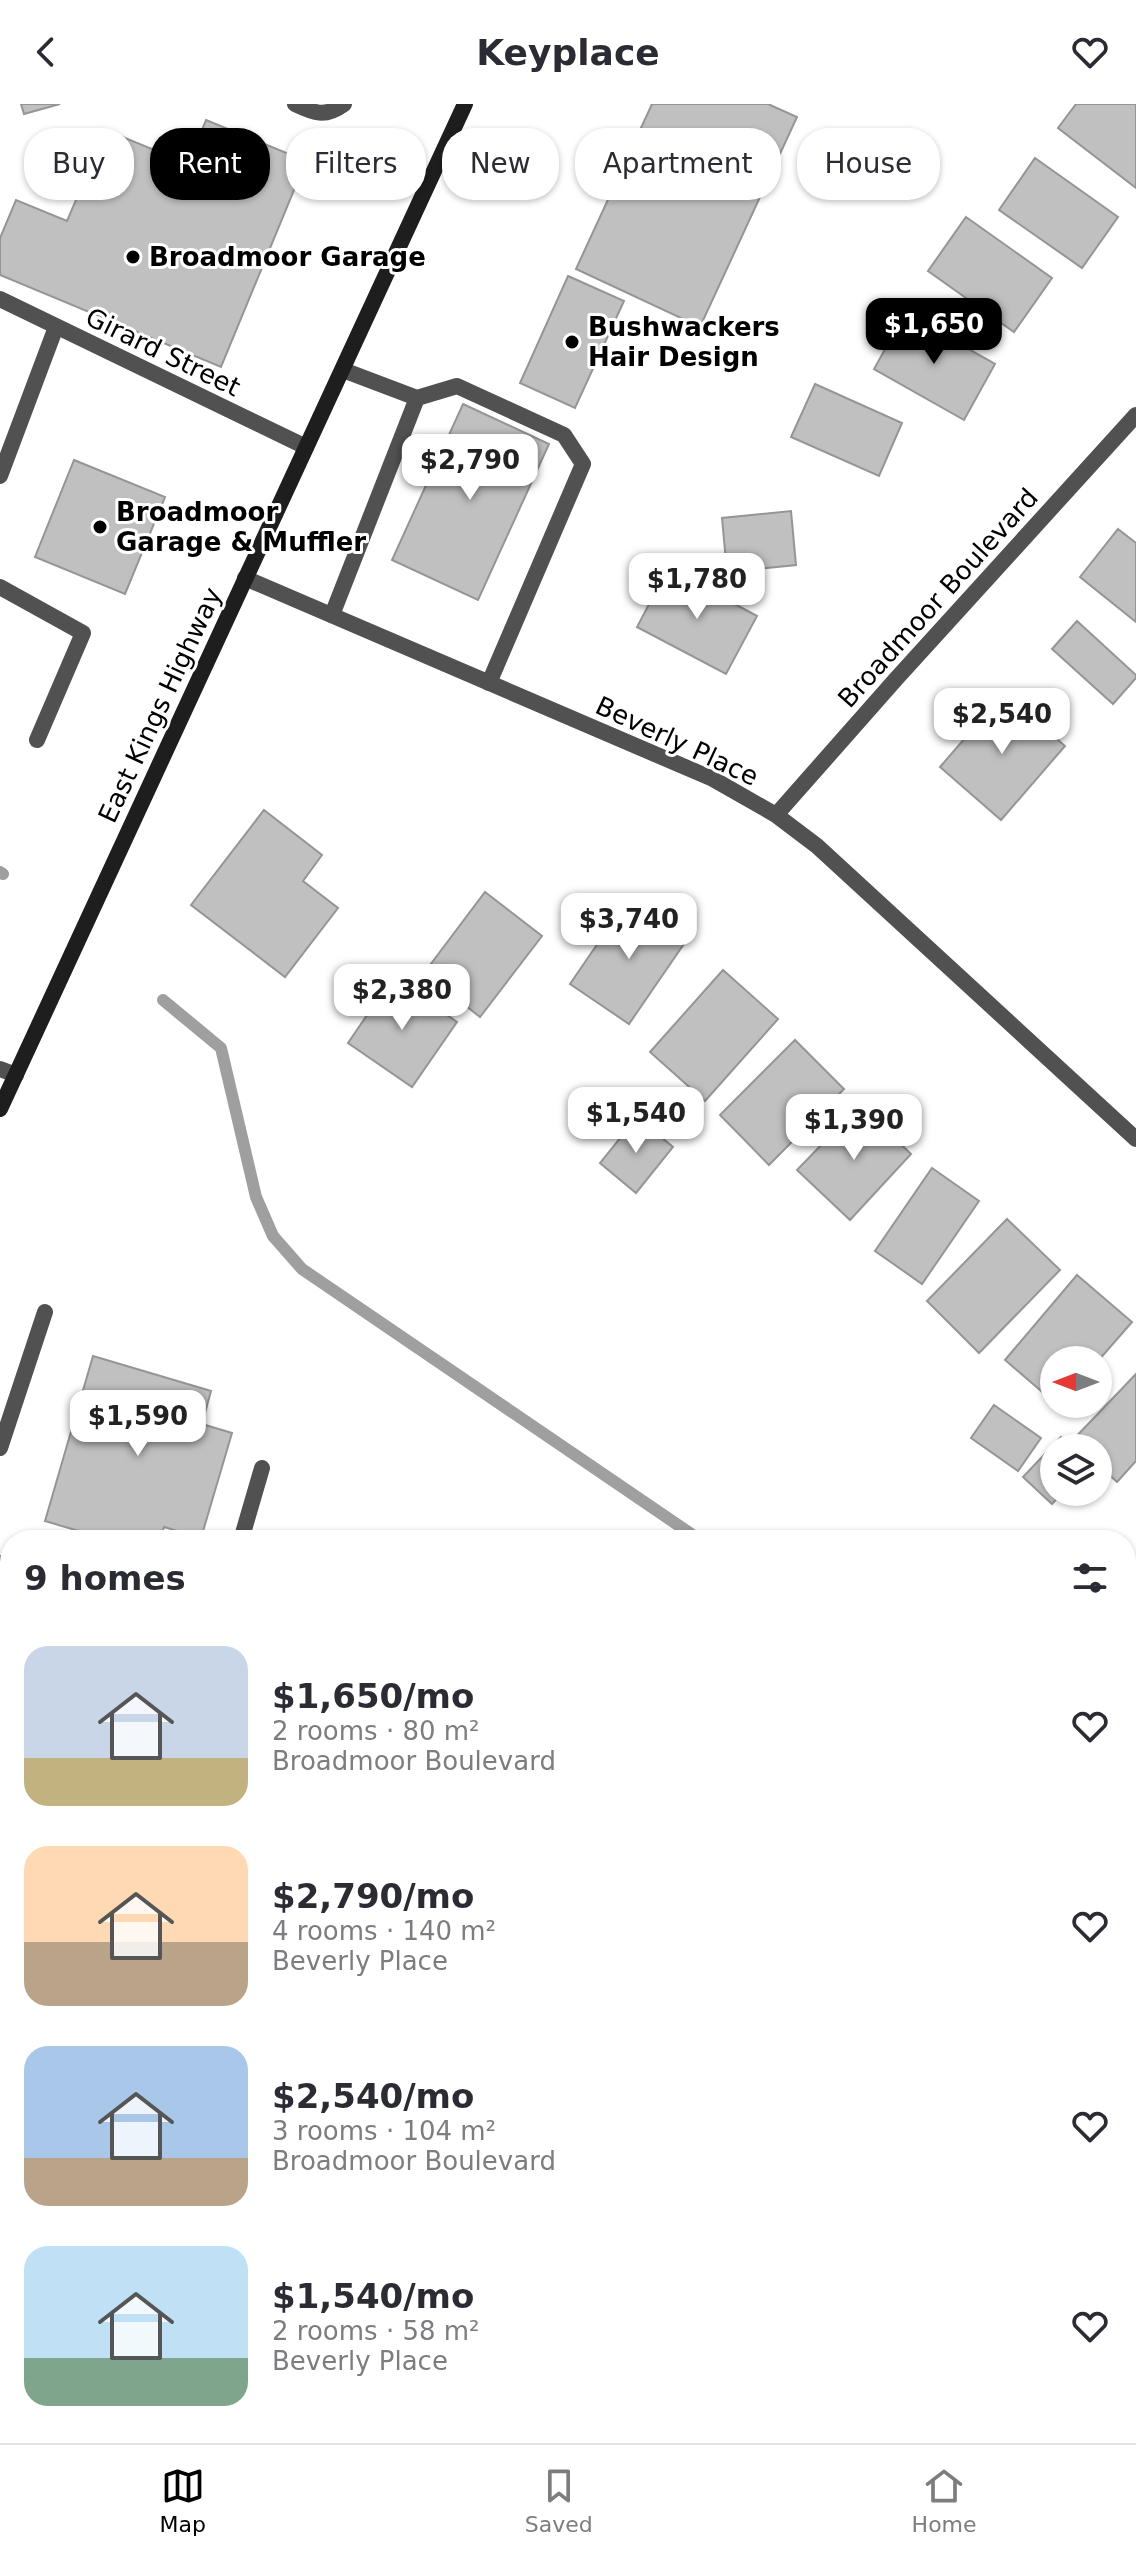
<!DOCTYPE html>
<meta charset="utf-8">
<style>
:root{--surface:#fff;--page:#f2f2f3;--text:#2b2b33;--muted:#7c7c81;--line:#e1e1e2;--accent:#000}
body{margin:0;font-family:"DejaVu Sans",sans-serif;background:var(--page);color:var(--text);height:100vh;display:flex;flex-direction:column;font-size:30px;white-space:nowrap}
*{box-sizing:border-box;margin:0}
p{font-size:26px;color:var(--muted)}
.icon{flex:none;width:44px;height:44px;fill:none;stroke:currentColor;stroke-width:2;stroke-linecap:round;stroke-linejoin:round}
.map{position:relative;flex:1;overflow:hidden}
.details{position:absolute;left:0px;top:1426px;width:1136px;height:914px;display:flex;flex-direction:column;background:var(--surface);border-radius:32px 32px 0 0;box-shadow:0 2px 6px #0004}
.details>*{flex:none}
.hud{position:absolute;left:24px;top:24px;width:1088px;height:72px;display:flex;gap:16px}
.needle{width:52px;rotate:270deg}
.tools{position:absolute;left:1040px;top:1242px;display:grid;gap:16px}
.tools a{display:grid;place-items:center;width:72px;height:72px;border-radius:50%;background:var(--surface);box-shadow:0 2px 6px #0004;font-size:40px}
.price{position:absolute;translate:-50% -68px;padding:0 18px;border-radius:16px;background:#fff;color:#222;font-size:26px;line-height:52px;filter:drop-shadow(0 2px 4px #0008)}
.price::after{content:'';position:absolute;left:50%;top:48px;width:24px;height:18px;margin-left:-12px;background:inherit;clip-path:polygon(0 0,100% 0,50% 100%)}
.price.active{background:var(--accent);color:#fff}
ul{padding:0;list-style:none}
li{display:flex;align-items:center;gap:24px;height:200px;padding:0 24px}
li span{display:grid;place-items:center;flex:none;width:224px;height:160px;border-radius:24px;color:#555}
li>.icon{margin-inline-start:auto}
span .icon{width:96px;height:96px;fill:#fffc;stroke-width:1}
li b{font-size:34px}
h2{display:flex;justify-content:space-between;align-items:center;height:96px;padding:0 24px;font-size:34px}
.pill{padding:0 28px;border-radius:32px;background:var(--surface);box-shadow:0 2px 6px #0004;font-size:28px;line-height:72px}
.pill.active{background:var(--accent);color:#fff}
header{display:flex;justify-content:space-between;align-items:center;height:104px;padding:0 24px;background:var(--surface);font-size:36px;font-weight:600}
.tabs{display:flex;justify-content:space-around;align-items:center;height:112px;border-top:2px solid var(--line);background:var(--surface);font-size:22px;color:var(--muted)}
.tabs a{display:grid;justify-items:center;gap:4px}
.tabs .active{color:var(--accent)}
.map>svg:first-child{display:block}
.green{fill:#d8d8d8}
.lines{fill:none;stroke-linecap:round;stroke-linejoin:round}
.stream{stroke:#9f9f9f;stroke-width:12}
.building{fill:#c0c0c0;stroke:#959595;stroke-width:2}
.lane{stroke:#515151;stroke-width:16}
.street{stroke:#515151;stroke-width:16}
.secondary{stroke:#1e1e1e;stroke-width:16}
.poi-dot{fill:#000;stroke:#fff;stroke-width:3}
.labels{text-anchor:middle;stroke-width:6;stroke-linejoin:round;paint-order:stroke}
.poi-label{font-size:26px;font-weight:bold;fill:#000;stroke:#fff;text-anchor:start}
.street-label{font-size:26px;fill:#000;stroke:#fff}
</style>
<header><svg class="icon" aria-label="back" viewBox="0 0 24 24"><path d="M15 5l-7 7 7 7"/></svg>Keyplace<svg class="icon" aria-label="heart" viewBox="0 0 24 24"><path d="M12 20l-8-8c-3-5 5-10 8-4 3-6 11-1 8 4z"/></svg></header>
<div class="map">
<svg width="1136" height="2339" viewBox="0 0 1136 2339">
<rect width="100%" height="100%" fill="#fff"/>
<path class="green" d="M1126 2237 1136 2254V2339H806L821 2330H1126Z"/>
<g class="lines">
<path class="stream" d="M0 768 3 770
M163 896 221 944 256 1093 273 1132 302 1165 700 1436
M1126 1725 1136 1732"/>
</g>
<path class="building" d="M21 0H60L24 10Z
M652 0H768L797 13 700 223 576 165Z
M1076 0H1136V84L1058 24Z
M206 16 306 57 221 263 0 171V134L16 96 67 117 106 26 188 60Z
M1035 54 1118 113 1082 164 999 106Z
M966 113 1052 174 1014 228 928 167Z
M568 172 624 197 575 304 520 279Z
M905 209 995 260 964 316 874 265Z
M815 280 902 319 879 372 791 333Z
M463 300 549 340 478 496 392 456Z
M74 356 165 393 125 490 35 453Z
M791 407 796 461 727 468 722 414Z
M1118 425 1136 439V518L1080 473Z
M668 464 757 512 726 570 637 523Z
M1077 517 1136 571V574L1113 600 1052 545Z
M1004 589 1065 642 1001 716 940 663Z
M264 706 322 751 303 777 338 804 285 873 191 801Z
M485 788 542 832 480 913 424 869Z
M629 794 688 834 629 920 570 880Z
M723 866 778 915 705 997 650 948Z
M393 873 457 918 412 983 348 939Z
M795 936 844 985 769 1061 720 1011Z
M860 1001 911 1050 850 1116 797 1066Z
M637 1013 673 1043 636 1089 600 1059Z
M932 1064 979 1097 922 1180 875 1147Z
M1007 1115 1060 1166 979 1249 927 1197Z
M1077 1171 1132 1218 1098 1257 1054 1256V1298L1005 1256Z
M93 1252 211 1287 202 1320 232 1329 201 1434 164 1423 160 1436H109L45 1417Z
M1136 1270V1357L1117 1378 1098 1360V1344H1054V1388H1063L1052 1400 1023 1373 1061 1333 1069 1340Z
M994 1301 1041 1334 1018 1367 971 1334Z
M0 1552H5V1681H0Z
M0 2001 10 2002V2174L0 2173Z
M1136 2172V2198L1126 2181V2178Z
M0 2234H10V2318H0Z
M331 2330H393V2339H331Z
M427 2330H490L491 2339H428Z"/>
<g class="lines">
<path class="lane" d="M295 0C314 9 325 14 344 0
M343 266 417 294 457 282 564 331 583 360 489 579
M0 372 56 223
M0 483 83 529 37 636
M332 511 417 294
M0 965 16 971
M0 1344 45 1208
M241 1436 262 1364
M0 1459H10"/>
<path class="street" d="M0 195 306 343
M245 474 713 675 776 711 817 742 1136 1035
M776 711 896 575 1136 311
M0 1821H10
M694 2339 708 2330"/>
<path class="secondary" d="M0 1005 465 0"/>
</g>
<g class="poi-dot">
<circle cx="133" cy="153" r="8"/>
<circle cx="572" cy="238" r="8"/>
<circle cx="100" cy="423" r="8"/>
</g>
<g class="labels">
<g class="poi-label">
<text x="149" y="162">Broadmoor Garage</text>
<text x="588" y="232">Bushwackers<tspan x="588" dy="30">Hair Design</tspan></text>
<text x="116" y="417">Broadmoor<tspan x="116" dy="30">Garage &amp; Muffler</tspan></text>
</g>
<g class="street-label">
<text transform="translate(163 248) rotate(26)" y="9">Girard Street</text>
<text transform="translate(938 494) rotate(-48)" y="9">Broadmoor Boulevard</text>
<text transform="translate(160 601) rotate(-65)" y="9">East Kings Highway</text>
<text transform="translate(677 637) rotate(25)" y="9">Beverly Place</text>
</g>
</g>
</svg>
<div class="tools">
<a><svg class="needle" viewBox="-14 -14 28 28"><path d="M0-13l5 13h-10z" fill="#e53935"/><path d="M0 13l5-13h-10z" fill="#7c7c81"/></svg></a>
<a><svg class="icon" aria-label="layers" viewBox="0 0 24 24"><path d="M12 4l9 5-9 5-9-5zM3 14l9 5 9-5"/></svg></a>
</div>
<b class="price active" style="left:934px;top:262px">$1,650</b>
<b class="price" style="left:470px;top:398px">$2,790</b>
<b class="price" style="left:697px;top:517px">$1,780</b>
<b class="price" style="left:1002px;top:652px">$2,540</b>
<b class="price" style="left:629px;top:857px">$3,740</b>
<b class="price" style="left:402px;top:928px">$2,380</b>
<b class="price" style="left:636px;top:1051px">$1,540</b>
<b class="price" style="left:854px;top:1058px">$1,390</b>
<b class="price" style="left:138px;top:1354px">$1,590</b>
<div class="hud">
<a class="pill">Buy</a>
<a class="pill active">Rent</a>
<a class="pill">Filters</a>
<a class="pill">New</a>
<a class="pill">Apartment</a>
<a class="pill">House</a>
</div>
<section class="details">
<h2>9 homes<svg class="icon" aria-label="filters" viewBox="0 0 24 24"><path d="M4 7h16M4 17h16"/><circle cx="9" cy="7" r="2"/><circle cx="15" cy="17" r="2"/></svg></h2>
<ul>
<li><span style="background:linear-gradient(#c9d6e8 70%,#c2b280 0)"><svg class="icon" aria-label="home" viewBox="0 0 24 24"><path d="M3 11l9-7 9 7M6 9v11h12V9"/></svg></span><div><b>$1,650/mo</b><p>2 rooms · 80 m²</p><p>Broadmoor Boulevard</p></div><svg class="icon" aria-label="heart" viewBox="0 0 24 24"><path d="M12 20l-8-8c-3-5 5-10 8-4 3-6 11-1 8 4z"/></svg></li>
<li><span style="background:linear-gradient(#ffd9b3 60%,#b9a48a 0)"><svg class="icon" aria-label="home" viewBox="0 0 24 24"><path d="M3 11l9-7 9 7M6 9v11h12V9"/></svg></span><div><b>$2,790/mo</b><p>4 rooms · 140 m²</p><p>Beverly Place</p></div><svg class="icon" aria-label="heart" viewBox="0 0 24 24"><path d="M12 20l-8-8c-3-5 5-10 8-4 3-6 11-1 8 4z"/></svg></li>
<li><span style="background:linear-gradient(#a9c7e8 70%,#b9a48a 0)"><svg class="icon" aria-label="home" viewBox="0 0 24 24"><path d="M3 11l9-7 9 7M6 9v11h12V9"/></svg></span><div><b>$2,540/mo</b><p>3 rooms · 104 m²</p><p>Broadmoor Boulevard</p></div><svg class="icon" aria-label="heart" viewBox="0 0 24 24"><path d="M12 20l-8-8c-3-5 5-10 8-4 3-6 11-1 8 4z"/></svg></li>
<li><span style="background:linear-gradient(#bfe0f5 70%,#7fa58c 0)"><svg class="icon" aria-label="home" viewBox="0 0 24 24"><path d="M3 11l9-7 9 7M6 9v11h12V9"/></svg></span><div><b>$1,540/mo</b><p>2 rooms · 58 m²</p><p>Beverly Place</p></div><svg class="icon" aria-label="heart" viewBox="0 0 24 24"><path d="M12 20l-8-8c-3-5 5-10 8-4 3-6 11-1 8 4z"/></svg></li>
</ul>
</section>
</div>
<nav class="tabs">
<a class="active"><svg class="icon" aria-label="map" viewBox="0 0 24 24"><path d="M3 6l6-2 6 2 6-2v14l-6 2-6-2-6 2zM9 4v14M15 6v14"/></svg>Map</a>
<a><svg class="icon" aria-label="saved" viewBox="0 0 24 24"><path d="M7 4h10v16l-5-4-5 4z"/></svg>Saved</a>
<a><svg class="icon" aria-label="home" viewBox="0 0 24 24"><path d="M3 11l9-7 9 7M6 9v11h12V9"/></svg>Home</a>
</nav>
